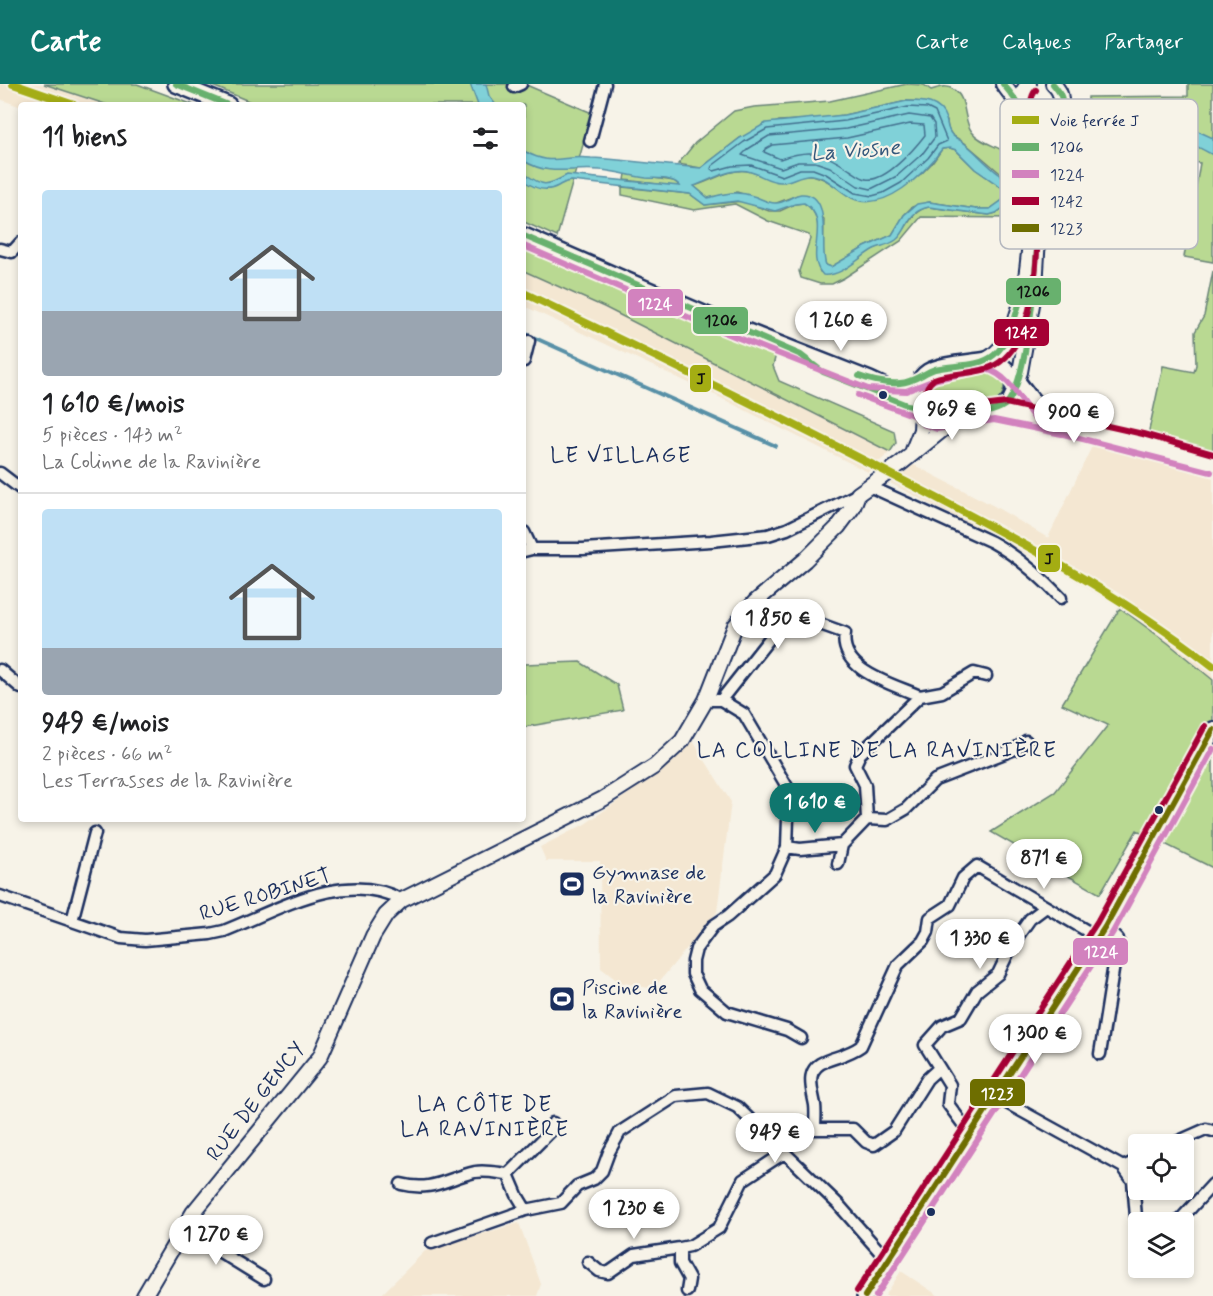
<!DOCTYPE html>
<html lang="fr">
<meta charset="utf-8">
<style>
:root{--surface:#fff;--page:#f2f2f2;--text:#202124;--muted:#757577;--line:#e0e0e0;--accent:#0f766e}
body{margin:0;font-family:Mynerve,sans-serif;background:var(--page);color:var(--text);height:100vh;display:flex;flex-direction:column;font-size:22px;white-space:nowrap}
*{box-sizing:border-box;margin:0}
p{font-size:20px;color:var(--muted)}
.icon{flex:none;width:33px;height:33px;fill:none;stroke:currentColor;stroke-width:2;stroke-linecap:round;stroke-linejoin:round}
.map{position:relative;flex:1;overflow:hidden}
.details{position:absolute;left:18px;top:18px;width:508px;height:720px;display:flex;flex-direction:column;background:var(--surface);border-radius:6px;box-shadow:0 3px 9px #0003}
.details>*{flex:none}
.controls{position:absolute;left:1128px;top:1050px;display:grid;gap:12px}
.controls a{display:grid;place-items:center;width:66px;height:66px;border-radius:6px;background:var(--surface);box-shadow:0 3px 9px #0003;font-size:30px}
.price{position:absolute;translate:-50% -51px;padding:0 14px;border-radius:21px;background:#fff;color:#222;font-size:20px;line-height:39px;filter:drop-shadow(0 2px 3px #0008)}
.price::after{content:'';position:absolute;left:50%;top:36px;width:18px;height:14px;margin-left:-9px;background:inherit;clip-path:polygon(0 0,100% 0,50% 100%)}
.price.active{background:var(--accent);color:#fff}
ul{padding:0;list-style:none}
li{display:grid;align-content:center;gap:12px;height:318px;padding:0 24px}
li+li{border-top:2px solid var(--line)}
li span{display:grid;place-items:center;height:186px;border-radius:6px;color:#555}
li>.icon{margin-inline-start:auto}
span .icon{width:108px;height:108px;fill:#fffc;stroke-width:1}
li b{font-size:26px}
h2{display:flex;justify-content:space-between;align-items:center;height:72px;padding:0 24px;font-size:26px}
header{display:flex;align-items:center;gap:36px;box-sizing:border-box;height:84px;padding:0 30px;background:var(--accent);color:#fff}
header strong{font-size:28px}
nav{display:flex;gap:33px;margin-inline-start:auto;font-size:21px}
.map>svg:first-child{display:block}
.built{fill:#f4e7d2}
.green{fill:#b9d992;stroke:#6a8478;stroke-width:1.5}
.water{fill:#80d1d8;stroke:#5890a7;stroke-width:1.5;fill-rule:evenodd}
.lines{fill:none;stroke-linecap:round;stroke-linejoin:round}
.shore{stroke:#43708f;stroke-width:1.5}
.stream{stroke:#5890a7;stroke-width:4}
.minor-casing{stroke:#1b2f5e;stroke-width:15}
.tertiary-casing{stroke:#1b2f5e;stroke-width:18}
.secondary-casing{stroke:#1b2f5e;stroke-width:20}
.minor{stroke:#f7f3e8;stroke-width:10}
.tertiary{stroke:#f7f3e8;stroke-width:14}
.secondary{stroke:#f7f3e8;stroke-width:15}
.bus-1-casing{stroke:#f7f3e8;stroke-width:10}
.bus-2-casing{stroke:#f7f3e8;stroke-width:10}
.bus-3-casing{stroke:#f7f3e8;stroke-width:10}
.bus-4-casing{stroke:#f7f3e8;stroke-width:10}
.bus-1{stroke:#68b16e;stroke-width:6}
.bus-2{stroke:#d282be;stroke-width:6}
.bus-3{stroke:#a50034;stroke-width:6}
.bus-4{stroke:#6e6e00;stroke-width:6}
.rail-1-casing{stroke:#f7f3e8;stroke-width:12}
.rail-1{stroke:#a4ad13;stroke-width:8}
.bus-dot{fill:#1b2f5e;stroke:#f7f3e8;stroke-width:2}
.labels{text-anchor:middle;stroke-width:4.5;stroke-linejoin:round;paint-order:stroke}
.poi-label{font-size:21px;fill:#1b2f5e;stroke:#f7f3e8;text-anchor:start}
.street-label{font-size:21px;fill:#1b2f5e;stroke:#f7f3e8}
.water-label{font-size:22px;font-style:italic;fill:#34587c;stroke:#f7f3e8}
.neighbourhood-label{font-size:22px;letter-spacing:1.5px;fill:#1b2f5e;stroke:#f7f3e8}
.key{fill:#f7f3e8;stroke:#b5b8bf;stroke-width:1.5}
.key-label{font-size:16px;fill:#1b2f5e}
.line-badge{stroke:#f7f3e8;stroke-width:2}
.badge-label{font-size:16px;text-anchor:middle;font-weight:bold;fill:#fff}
.pale-badge-label{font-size:16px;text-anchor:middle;font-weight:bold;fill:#111}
</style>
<header>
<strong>Carte</strong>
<nav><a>Carte</a><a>Calques</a><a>Partager</a></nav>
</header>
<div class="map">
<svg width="1213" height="1212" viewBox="0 0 1213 1212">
<rect width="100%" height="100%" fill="#f7f3e8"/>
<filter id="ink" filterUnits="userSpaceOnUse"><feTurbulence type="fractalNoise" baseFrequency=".0167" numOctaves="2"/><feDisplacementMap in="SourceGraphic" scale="12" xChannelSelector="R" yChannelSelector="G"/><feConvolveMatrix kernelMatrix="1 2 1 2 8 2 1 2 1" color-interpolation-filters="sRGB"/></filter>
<g filter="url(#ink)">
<path class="built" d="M0 0H44L108 21H21V23L0 15Z
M524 187 604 223 890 368 868 388 717 312 524 222Z
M1094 358 1213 394V596L1168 559 1120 524 1061 488 890 399 914 381 994 422 1048 454Z
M693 657 731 718 717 828 653 905 619 898 601 884 600 777H546L540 763 585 740 632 707Z
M519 1139 541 1200 537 1212H380L425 1167Z
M901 1187 939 1212H885Z"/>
<path class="green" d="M44 0H137L194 21H108Z
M208 0H524L592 29 557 153 524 138V21H258Z
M907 0 924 1 931 6C939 4 946 0 954 6 968 15 962 35 972 48 982 62 1012 64 1017 80 1019 85 1019 93 1020 99L1006 94 965 59 952 51 948 45 947 37C931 21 931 17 907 17L844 31 816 35 779 37 740 54 701 84 678 80 695 59 734 27 754 23 830 17Z
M1188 0H1213V178L1184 173 1200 79 1153 75 1151 93 1077 88 1070 85 1085 57 1117 47 1143 44 1166 50 1203 65 1141 28 1105 33 1087 39 1088 13 1188 12Z
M950 64 956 66 975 85 1011 110 990 125H976L929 118 912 123 904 131 892 151 865 163 831 183 826 181 823 174 824 135 797 111 774 120 737 108 708 114 694 102C712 97 729 84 748 87 759 89 769 96 780 97 787 99 795 93 802 91 821 88 838 105 852 114L921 90 933 78 942 65Z
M626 90 674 97 681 103 625 96Z
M622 103 690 110 705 121 743 117 769 127H780L795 120 804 119C827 132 814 161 818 182L820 188 829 191C844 184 856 176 870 167 881 160 894 160 902 148 911 137 913 127 928 123L989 131 996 129 1020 112 1013 134 921 133 901 157 844 194 832 200H820L801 194 799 187 810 155 809 151 768 137 735 120 694 126 622 111Z
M524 161 776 270 773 282 779 297 894 347 896 359 890 368 604 223 524 187Z
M1213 187V366L1189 359 1148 351 1163 282 1194 288 1196 281 1195 248 1204 232Z
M988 285C1005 290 1009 305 997 317 988 320 978 321 969 323 952 325 923 334 926 305L934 295Z
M1120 524 1168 559 1213 596V784L1137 746 1100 810 991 748 1055 708 1108 641 1062 620Z
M580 578 617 601 623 626 524 643V580Z"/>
<path class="water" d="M470 0H486L489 12 496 21H478Z
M907 17C923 17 940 17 946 35 948 41 947 46 952 51 956 55 961 56 964 59 982 72 996 95 1020 99V112L996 129 989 131 929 123C905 128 910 145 896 156 889 161 881 162 874 165 859 173 842 193 823 191 803 171 833 136 804 119L795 120 775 127 737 117 705 121 690 110 572 97C565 97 563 99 558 102 546 109 534 104 524 97V89C543 103 546 103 567 91L680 102C674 93 657 95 646 94 631 92 616 87 600 86 572 83 550 93 524 77V67C552 83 562 71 591 74 628 76 664 81 701 84L740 54 766 39 844 31ZM950 64 956 66 975 85 1011 110 990 125H976L929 118 917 120 904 131 892 151 865 163 831 183 826 181C819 165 834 108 801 110 792 111 784 120 775 119 768 119 760 114 753 112 737 106 724 110 708 114L694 102C711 96 733 82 751 88 761 91 771 99 782 98 792 98 801 89 813 91 828 93 839 108 852 114 884 130 925 89 942 65Z
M1141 28 1178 38 1213 54V71C1162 43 1140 38 1085 57 1070 75 1081 86 1052 94L1053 81 1059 76 1074 52 1073 50 1069 49 1070 45C1081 46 1092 37 1102 34 1115 31 1128 29 1141 28Z"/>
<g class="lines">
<path class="shore" d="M908 23 927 24 935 28 947 57 938 61 928 74 901 99 883 109 872 112 855 109 826 90 813 85H800L782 92 751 81 732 82 714 87 711 85 712 82 744 58 767 45 845 37Z
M909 31 930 34 934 40 935 53 923 69 897 92 871 105 858 102 830 83 815 78H798L781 84 742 71 748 65 769 52 846 45Z
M910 40 924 41 925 51C915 64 885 99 866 95 861 94 855 89 850 86 824 68 811 64 780 75L764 68 765 65 772 61 847 54Z"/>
<path class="stream" d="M524 249 776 362"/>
<defs>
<path id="minor" d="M514 3 521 0
M590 57 605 0
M0 165 12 168 21 158
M524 277 529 257
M0 389 21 405
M869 402 992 458C1019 473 1040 492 1061 514
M524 448 532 465
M524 467 532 465H583L711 457 768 451 787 445 858 410
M0 586 21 604
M920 612 942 608 974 589 986 592
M706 616H721L744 630 789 706 787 763 775 790 728 832 713 842 696 865 693 877V890L700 905 727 928 787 946 801 954
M721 616 785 535 795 531 845 549C838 587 893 600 920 612L860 670 855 681 865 701 867 735 842 761 838 780
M867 735 887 736 906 725 935 696 1015 665 1026 657
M787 763 800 765 842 761
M0 812 121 854 145 856 210 850 224 847C278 826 345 784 402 816
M72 837 95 749
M1100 970 1118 855 1105 843
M994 1012 1123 1083 1133 1097 1136 1133 1141 1138
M815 1045C815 1037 816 1029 815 1021 812 1004 804 985 826 977 839 972 850 970 861 962L898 881 923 857 928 848 930 834 950 821 963 794 977 782 1099 854
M971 1051 948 1020 950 1001 925 961 942 942 961 934 977 907 998 890 1013 859 1030 835 1046 823
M776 1060 796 1045H853L866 1058 874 1061 894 1047 927 995 939 984
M1172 1060 1206 1045 1213 1047
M1123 1083 1138 1076
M508 1090 517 1111 526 1126
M401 1100C433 1108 445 1095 475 1088 485 1086 498 1089 508 1090L551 1047 553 1039
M1178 1138 1213 1100
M183 1145 264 1195
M432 1159 526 1126 561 1119 577 1102 594 1095 602 1087 609 1068 620 1048 676 1012 708 1009 737 1023 838 1120 888 1177
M588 1178 599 1187 608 1189 634 1171 680 1164
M687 1207 689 1195 680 1179V1164L690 1162 719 1144 743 1096 784 1069"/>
<path id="tertiary" d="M1003 0 1021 24
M1029 0C1006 21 1034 51 1057 30
M986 276C1037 249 1031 116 1033 66L1032 49 1028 33
M1014 305 1020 288 1035 204 1043 68C1045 60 1048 52 1051 44 1057 28 1069 14 1053 0
M913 366 921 346 922 327
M144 1212 193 1129 320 973 373 852 386 831 402 816 603 715 655 682 682 657 706 616 735 542 755 518 805 476 838 443 853 423 858 410 900 380 957 334"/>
<path id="secondary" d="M176 0 228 21
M524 152 715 235 870 296 902 311 918 321
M986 276C1011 278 1026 309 1002 324 990 331 971 331 957 334 950 335 942 338 934 335 914 329 910 300 928 288 941 280 971 279 986 276Z
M1013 292 1048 337
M994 327 1048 337 1213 379
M865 1212 1105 843 1213 646"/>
</defs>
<use href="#minor" class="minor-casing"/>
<use href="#tertiary" class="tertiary-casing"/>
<use href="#secondary" class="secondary-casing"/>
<use href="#minor" class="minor"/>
<use href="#tertiary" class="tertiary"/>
<use href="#secondary" class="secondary"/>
<defs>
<path id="bus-1" d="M176 0 228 21
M1003 0C1030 31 1034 50 1032 90
M524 152 801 271 823 288 907 321C911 322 917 322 920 324 925 328 928 333 934 335 947 339 995 329 1005 321 1033 297 1039 135 1041 94 1043 76 1044 61 1051 45 1054 37 1061 28 1062 20 1063 12 1058 6 1053 0
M859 292C872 297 886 300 900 299 914 298 923 289 935 285 954 280 978 284 994 271 1010 258 1014 236 1020 217"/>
<path id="bus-2" d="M524 162 711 243 868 305 906 307 937 295 986 285C1014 292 1024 328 1044 345L1211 388
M858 311 915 332 923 340 937 345 994 336 1062 350
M876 1212 1113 848 1213 665"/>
<path id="bus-3" d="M1036 6C1024 20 1039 32 1041 48 1043 67 1040 88 1039 108 1038 152 1040 249 1000 278 981 292 955 287 934 295 927 301 923 309 927 318L936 326 944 327 1006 319 1143 350 1213 370
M857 1207 1097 838 1205 642"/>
<path id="bus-4" d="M865 1212 1105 843 1213 646"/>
</defs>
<use href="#bus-1" class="bus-1-casing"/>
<use href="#bus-2" class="bus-2-casing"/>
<use href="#bus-3" class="bus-3-casing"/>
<use href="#bus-4" class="bus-4-casing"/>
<use href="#bus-1" class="bus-1"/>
<use href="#bus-2" class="bus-2"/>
<use href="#bus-3" class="bus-3"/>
<use href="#bus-4" class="bus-4"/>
<defs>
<path id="rail-1" d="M13 0 74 21
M524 209C651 270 777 331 902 396 1011 452 1116 507 1213 582"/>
</defs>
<use href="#rail-1" class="rail-1-casing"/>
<use href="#rail-1" class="rail-1"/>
</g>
</g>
<defs>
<symbol id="stadium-square" viewBox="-11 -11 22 22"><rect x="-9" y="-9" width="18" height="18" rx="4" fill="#1b2f5e" stroke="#f7f3e8"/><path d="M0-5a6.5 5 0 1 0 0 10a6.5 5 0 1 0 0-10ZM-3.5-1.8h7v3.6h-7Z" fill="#fff"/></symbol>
</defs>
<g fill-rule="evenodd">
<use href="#stadium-square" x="557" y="785" width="30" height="30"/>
<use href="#stadium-square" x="547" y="900" width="30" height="30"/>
</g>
<g class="bus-dot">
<circle cx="883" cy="311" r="5"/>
<circle cx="1159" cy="726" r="5"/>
<circle cx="931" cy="1128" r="5"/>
</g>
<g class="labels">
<g class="poi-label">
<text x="592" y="795">Gymnase de<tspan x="592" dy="24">la Ravinière</tspan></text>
<text x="582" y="910">Piscine de<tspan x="582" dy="24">la Ravinière</tspan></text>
</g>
<g class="street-label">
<text transform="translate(265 810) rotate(-17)" y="7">RUE ROBINET</text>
<text transform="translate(255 1017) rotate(-52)" y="7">RUE DE GENCY</text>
</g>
<g class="water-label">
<text transform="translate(855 65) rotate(-4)" y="8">La Viosne</text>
</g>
<g class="neighbourhood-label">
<text x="621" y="378">LE VILLAGE</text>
<text x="877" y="673">LA COLLINE DE LA RAVINIÈRE</text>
<text x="485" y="1027">LA CÔTE DE<tspan x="485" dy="25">LA RAVINIÈRE</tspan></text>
</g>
</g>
<rect x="1000" y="15" width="198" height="150" rx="9" class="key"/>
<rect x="1012" y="32" width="27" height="8" fill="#a4ad13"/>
<rect x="1012" y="59" width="27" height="8" fill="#68b16e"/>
<rect x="1012" y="86" width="27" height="8" fill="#d282be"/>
<rect x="1012" y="113" width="27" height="8" fill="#a50034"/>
<rect x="1012" y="140" width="27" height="8" fill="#6e6e00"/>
<g class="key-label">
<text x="1050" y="42">Voie ferrée J</text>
<text x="1050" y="69">1206</text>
<text x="1050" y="96">1224</text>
<text x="1050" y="123">1242</text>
<text x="1050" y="150">1223</text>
</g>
<g class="line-badge">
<rect x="1005" y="193" width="57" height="29" rx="6" fill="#68b16e"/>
<rect x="627" y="204" width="57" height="29" rx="6" fill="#d282be"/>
<rect x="692" y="222" width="57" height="29" rx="6" fill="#68b16e"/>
<rect x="993" y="234" width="57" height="29" rx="6" fill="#a50034"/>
<rect x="689" y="280" width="23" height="29" rx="6" fill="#a4ad13"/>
<rect x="1037" y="460" width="24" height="29" rx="6" fill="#a4ad13"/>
<rect x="1072" y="853" width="57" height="29" rx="6" fill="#d282be"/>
<rect x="969" y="994" width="57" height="29" rx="6" fill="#6e6e00"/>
</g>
<g class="badge-label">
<text x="655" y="225">1224</text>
<text x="1021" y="254">1242</text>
<text x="1101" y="873">1224</text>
<text x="997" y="1015">1223</text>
</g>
<g class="pale-badge-label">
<text x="1033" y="213">1206</text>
<text x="721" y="242">1206</text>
<text x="701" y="300">J</text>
<text x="1049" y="480">J</text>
</g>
</svg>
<div class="controls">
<a><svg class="icon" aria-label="locate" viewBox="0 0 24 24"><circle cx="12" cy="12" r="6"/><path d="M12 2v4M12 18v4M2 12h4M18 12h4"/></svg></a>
<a><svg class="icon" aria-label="layers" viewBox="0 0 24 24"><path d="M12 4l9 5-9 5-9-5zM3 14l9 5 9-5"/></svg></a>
</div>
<b class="price" style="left:841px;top:268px">1 260 €</b>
<b class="price" style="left:952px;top:357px">969 €</b>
<b class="price" style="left:1074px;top:360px">900 €</b>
<b class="price" style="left:778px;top:566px">1 850 €</b>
<b class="price active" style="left:815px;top:750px">1 610 €</b>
<b class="price" style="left:1044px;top:806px">871 €</b>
<b class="price" style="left:980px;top:886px">1 330 €</b>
<b class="price" style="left:1035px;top:981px">1 300 €</b>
<b class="price" style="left:775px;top:1080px">949 €</b>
<b class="price" style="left:634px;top:1156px">1 230 €</b>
<b class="price" style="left:216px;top:1182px">1 270 €</b>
<section class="details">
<h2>11 biens<svg class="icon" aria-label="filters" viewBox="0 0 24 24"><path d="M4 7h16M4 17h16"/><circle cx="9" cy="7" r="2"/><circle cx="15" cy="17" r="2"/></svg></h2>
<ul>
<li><span style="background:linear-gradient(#bfe0f5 65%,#9aa5b1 0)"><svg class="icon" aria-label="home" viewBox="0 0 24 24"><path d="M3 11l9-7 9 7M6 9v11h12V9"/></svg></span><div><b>1 610 €/mois</b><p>5 pièces · 143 m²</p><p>La Colinne de la Ravinière</p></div></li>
<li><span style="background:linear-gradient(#bfe0f5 75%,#9aa5b1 0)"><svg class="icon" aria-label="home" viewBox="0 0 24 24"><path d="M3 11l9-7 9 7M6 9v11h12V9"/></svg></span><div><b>949 €/mois</b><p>2 pièces · 66 m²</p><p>Les Terrasses de la Ravinière</p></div></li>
</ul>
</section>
</div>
